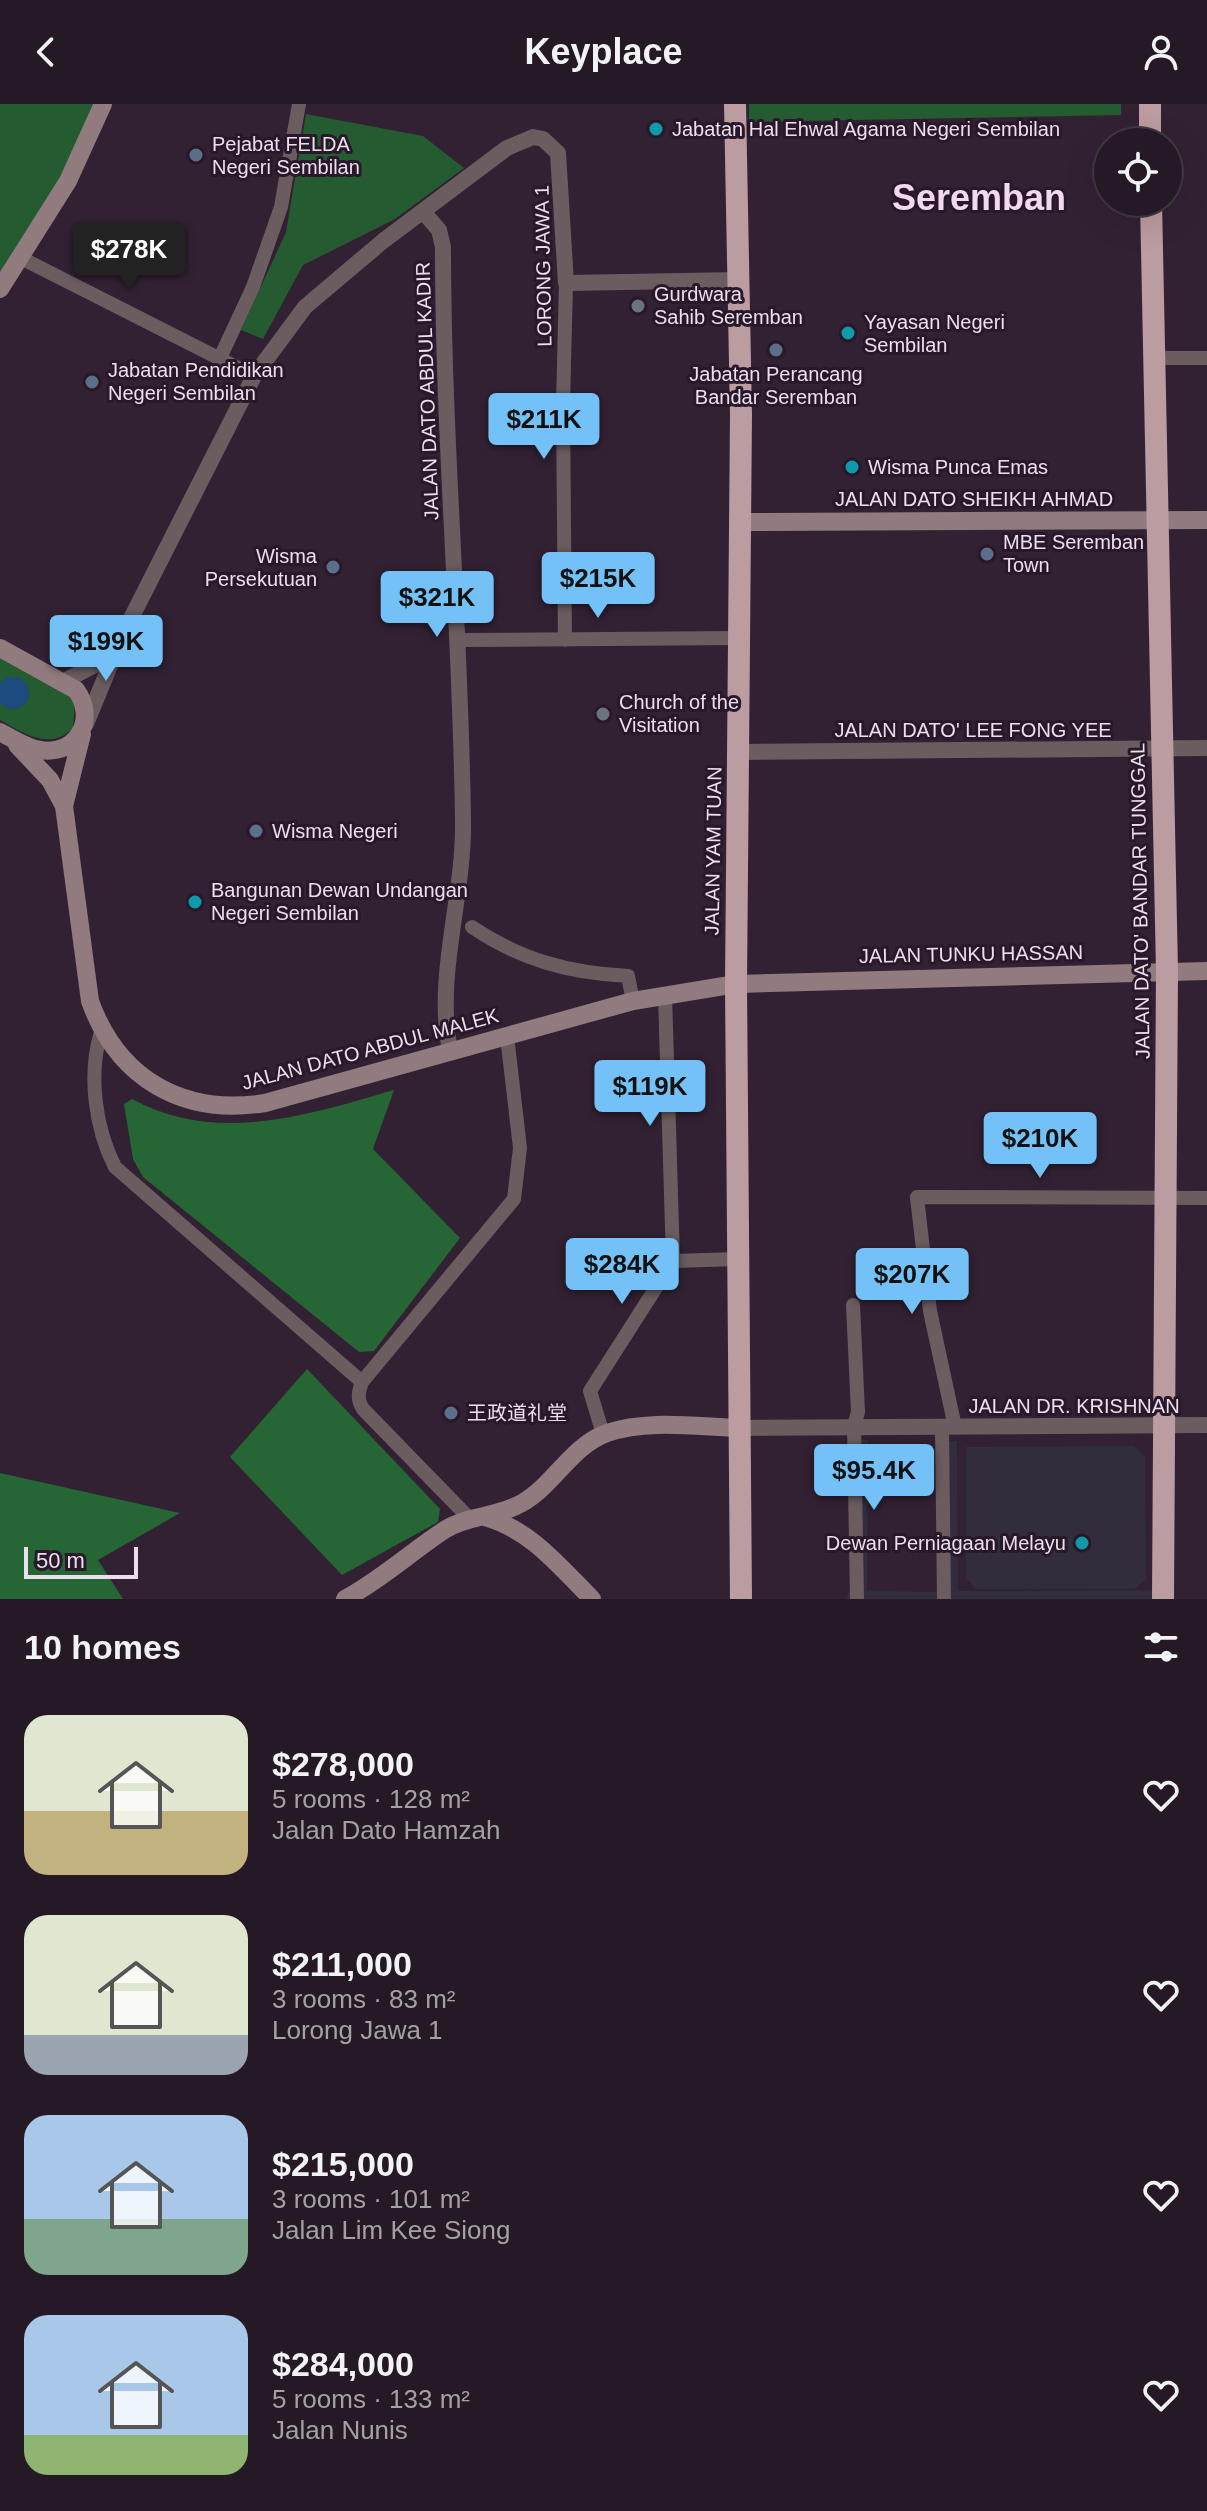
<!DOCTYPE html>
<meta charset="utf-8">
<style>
:root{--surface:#261926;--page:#2e222e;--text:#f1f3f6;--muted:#a4a0a7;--line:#423843;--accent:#73c1f6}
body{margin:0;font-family:Arial,"Noto Sans SC",sans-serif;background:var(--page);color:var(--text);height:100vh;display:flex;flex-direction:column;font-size:30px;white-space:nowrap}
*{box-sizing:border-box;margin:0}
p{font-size:26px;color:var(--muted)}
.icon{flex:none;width:44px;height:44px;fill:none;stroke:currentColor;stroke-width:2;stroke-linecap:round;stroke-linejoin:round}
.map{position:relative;height:1495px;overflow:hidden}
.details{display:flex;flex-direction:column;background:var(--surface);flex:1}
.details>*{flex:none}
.controls{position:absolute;left:1094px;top:24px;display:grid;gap:16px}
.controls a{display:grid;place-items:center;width:88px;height:88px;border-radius:50%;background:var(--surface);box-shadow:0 8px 32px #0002,0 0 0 2px var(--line);font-size:40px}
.scale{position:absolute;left:24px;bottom:20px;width:114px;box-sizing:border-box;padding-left:8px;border:4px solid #eadfeb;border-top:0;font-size:22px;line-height:28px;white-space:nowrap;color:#eadfeb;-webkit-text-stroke:6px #281829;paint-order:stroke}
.price{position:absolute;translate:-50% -68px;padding:0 18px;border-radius:8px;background:var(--accent);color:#111;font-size:26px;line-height:52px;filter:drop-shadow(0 2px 4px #0008)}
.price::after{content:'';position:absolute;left:50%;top:48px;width:24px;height:18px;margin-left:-12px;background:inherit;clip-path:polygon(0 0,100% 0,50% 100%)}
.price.active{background:#222;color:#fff}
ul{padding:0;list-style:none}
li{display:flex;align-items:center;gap:24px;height:200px;padding:0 24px}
li span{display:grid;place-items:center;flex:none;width:224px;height:160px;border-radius:24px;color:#555}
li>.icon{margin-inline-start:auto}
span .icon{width:96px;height:96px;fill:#fffc;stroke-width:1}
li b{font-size:34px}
h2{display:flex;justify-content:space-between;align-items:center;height:96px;padding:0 24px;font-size:34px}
header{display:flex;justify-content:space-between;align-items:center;height:104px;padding:0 24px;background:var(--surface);font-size:36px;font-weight:600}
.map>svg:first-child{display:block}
.commercial{fill:#312d3d}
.green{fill:#245b30}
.forest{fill:#266534}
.water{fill:#1d4a7f}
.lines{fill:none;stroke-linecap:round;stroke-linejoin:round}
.minor{stroke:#6b5d5f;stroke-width:14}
.tertiary{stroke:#6b5d5f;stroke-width:16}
.secondary{stroke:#917b7e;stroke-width:18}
.trunk{stroke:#bb9ca0;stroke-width:22}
.culture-dot{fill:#0f9aa8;stroke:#281829;stroke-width:3}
.service-dot{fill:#5c6f8a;stroke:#281829;stroke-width:3}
.worship-dot{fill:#6b7280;stroke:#281829;stroke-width:3}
.labels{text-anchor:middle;stroke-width:6;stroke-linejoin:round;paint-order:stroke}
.poi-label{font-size:20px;fill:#eadfeb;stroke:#281829;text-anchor:start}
.street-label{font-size:20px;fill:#eadfeb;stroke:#281829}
.town-label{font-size:36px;font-weight:bold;fill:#f0d9f1;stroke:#281829}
</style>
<header><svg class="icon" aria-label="back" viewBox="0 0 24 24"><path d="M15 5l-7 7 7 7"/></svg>Keyplace<svg class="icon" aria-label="person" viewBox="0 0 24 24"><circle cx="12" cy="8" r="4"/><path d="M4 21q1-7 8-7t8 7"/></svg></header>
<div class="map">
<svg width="1207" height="1495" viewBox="0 0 1207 1495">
<rect width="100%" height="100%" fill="#322133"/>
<path class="commercial" d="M849 1335 868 1336 867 1487 937 1488V1337H957L958 1487 1153 1486V1495H846L850 1486Z
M1134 1342 1145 1353 1146 1475 1135 1485H976L966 1474V1343Z"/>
<path class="green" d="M0 0H98L59 77 0 174Z
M749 0H1121V11L749 18Z
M306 10 423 32 464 64 395 115 303 161 263 235 241 226 286 128Z
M0 551 56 580 75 598 73 625C48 647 24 629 0 616Z"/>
<path class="forest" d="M394 986 373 1045 460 1134 374 1247 359 1248 143 1073 133 1055 124 1000 132 995C216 1041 308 1011 394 986Z
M307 1265 440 1405 438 1418 342 1471 230 1353Z
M0 1369 180 1409 98 1456 123 1495H0Z"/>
<path class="water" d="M-3 589a16 16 0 1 1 32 0a16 16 0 1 1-32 0Z"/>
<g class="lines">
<path class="minor" d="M21 154 254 272
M220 254 253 183 281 103 299 0
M1154 254H1207
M457 536 740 534
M565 536 563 300 566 179
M472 823C521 856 569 869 628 872L633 897
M665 891 673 1157
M101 928C88 970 95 1024 115 1063L362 1278
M853 1201 858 1308 854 1322 857 1495
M942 1323 944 1495
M955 1323 930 1207 917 1093 1207 1094
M603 1330 590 1287 673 1157 739 1155
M470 1415 363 1305C357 1295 358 1289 362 1278L514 1095 520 1044 507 932"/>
<path class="tertiary" d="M424 109 439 126 443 143C443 335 461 527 463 718 464 795 435 871 450 947
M64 577 101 558 119 538 254 272 305 203 383 137 507 44 533 33 543 35 558 49 566 179 739 176
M86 620 116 547
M738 648 1207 644
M741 1324 1207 1321"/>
<path class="secondary" d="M0 185 68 77 103 0
M741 418 1207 416
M0 544 76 586C97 614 78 652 40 646 26 644 12 634 0 628
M82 630 64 702 90 897C118 975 183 1012 265 999L633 897 736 880 1207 867
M17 641 50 676 64 702
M485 1413C531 1426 559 1462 592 1495
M345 1495C382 1475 412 1447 446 1425 469 1411 498 1413 522 1399 554 1381 571 1342 607 1329 648 1315 698 1323 741 1324"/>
<path class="trunk" d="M735 0 741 311 736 880 741 1495
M1150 0V38
M1151 98 1167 867 1163 1495"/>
</g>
<g class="culture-dot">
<circle cx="656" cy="25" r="8"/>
<circle cx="848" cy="229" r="8"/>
<circle cx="852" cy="363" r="8"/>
<circle cx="195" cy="798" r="8"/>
<circle cx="1082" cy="1439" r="8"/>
</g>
<g class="service-dot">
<circle cx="196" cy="51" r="8"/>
<circle cx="776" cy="246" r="8"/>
<circle cx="92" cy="278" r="8"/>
<circle cx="987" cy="450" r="8"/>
<circle cx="333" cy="463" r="8"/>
<circle cx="256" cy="727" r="8"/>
<circle cx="451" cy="1309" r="8"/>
</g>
<g class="worship-dot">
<circle cx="638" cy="202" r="8"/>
<circle cx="603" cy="610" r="8"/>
</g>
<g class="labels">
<g class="poi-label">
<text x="672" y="32">Jabatan Hal Ehwal Agama Negeri Sembilan</text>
<text x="212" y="47">Pejabat FELDA<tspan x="212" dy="23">Negeri Sembilan</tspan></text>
<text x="654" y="197">Gurdwara<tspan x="654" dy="23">Sahib Seremban</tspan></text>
<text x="864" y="225">Yayasan Negeri<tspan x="864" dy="23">Sembilan</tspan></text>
<text x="108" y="273">Jabatan Pendidikan<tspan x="108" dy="23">Negeri Sembilan</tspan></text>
<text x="776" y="277" text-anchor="middle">Jabatan Perancang<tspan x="776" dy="23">Bandar Seremban</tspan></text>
<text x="868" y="370">Wisma Punca Emas</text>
<text x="1003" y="445">MBE Seremban<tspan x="1003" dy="23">Town</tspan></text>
<text x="317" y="459" text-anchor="end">Wisma<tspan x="317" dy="23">Persekutuan</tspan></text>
<text x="619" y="605">Church of the<tspan x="619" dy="23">Visitation</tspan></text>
<text x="272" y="734">Wisma Negeri</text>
<text x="211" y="793">Bangunan Dewan Undangan<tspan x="211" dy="23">Negeri Sembilan</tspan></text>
<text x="467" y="1316">王政道礼堂</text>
<text x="1066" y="1446" text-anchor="end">Dewan Perniagaan Melayu</text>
</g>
<g class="street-label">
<text transform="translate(543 162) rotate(-91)" y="7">LORONG JAWA 1</text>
<text transform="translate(427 287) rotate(-92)" y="7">JALAN DATO ABDUL KADIR</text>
<text x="974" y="402">JALAN DATO SHEIKH AHMAD</text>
<text x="973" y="633">JALAN DATO' LEE FONG YEE</text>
<text transform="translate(713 747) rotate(-89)" y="7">JALAN YAM TUAN</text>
<text transform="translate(1140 797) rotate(-91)" y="7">JALAN DATO' BANDAR TUNGGAL</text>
<text transform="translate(971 850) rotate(-1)" y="7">JALAN TUNKU HASSAN</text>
<text transform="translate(370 945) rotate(-15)" y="7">JALAN DATO ABDUL MALEK</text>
<text x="1074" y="1309">JALAN DR. KRISHNAN</text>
</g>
<g class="town-label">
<text x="979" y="106">Seremban</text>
</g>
</g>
</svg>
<div class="controls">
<a><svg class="icon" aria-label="locate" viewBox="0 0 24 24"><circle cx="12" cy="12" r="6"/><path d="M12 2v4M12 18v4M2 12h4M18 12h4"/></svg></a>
</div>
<div class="scale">50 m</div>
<b class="price active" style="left:129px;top:187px">$278K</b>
<b class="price" style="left:544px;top:357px">$211K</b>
<b class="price" style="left:598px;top:516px">$215K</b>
<b class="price" style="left:437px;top:535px">$321K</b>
<b class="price" style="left:106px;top:579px">$199K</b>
<b class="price" style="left:650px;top:1024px">$119K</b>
<b class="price" style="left:1040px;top:1076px">$210K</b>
<b class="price" style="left:622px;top:1202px">$284K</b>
<b class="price" style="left:912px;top:1212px">$207K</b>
<b class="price" style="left:874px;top:1408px">$95.4K</b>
</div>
<section class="details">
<h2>10 homes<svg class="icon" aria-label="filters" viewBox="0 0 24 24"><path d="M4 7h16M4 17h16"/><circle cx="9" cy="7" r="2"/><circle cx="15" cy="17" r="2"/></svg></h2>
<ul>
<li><span style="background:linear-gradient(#dfe7d0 60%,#c2b280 0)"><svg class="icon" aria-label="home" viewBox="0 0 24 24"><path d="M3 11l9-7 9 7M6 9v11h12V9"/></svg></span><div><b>$278,000</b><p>5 rooms · 128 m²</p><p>Jalan Dato Hamzah</p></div><svg class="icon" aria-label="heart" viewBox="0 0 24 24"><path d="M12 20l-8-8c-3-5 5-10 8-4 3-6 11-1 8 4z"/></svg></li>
<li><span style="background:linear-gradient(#dfe7d0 75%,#9aa5b1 0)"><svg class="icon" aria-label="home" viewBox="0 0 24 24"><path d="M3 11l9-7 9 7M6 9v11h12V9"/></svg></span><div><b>$211,000</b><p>3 rooms · 83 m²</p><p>Lorong Jawa 1</p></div><svg class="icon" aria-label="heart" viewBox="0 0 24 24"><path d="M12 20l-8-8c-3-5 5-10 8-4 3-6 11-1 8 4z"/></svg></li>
<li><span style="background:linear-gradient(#a9c7e8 65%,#7fa58c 0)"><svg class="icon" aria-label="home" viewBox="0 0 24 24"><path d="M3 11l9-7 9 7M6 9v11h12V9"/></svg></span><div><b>$215,000</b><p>3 rooms · 101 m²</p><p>Jalan Lim Kee Siong</p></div><svg class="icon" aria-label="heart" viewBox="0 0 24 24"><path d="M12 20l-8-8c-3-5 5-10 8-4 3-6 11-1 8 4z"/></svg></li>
<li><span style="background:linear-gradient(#a9c7e8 75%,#8fb573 0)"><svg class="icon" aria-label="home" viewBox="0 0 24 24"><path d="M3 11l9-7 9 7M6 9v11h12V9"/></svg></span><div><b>$284,000</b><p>5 rooms · 133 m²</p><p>Jalan Nunis</p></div><svg class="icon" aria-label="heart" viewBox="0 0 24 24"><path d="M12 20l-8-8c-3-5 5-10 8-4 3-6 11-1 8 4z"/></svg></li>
</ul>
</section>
